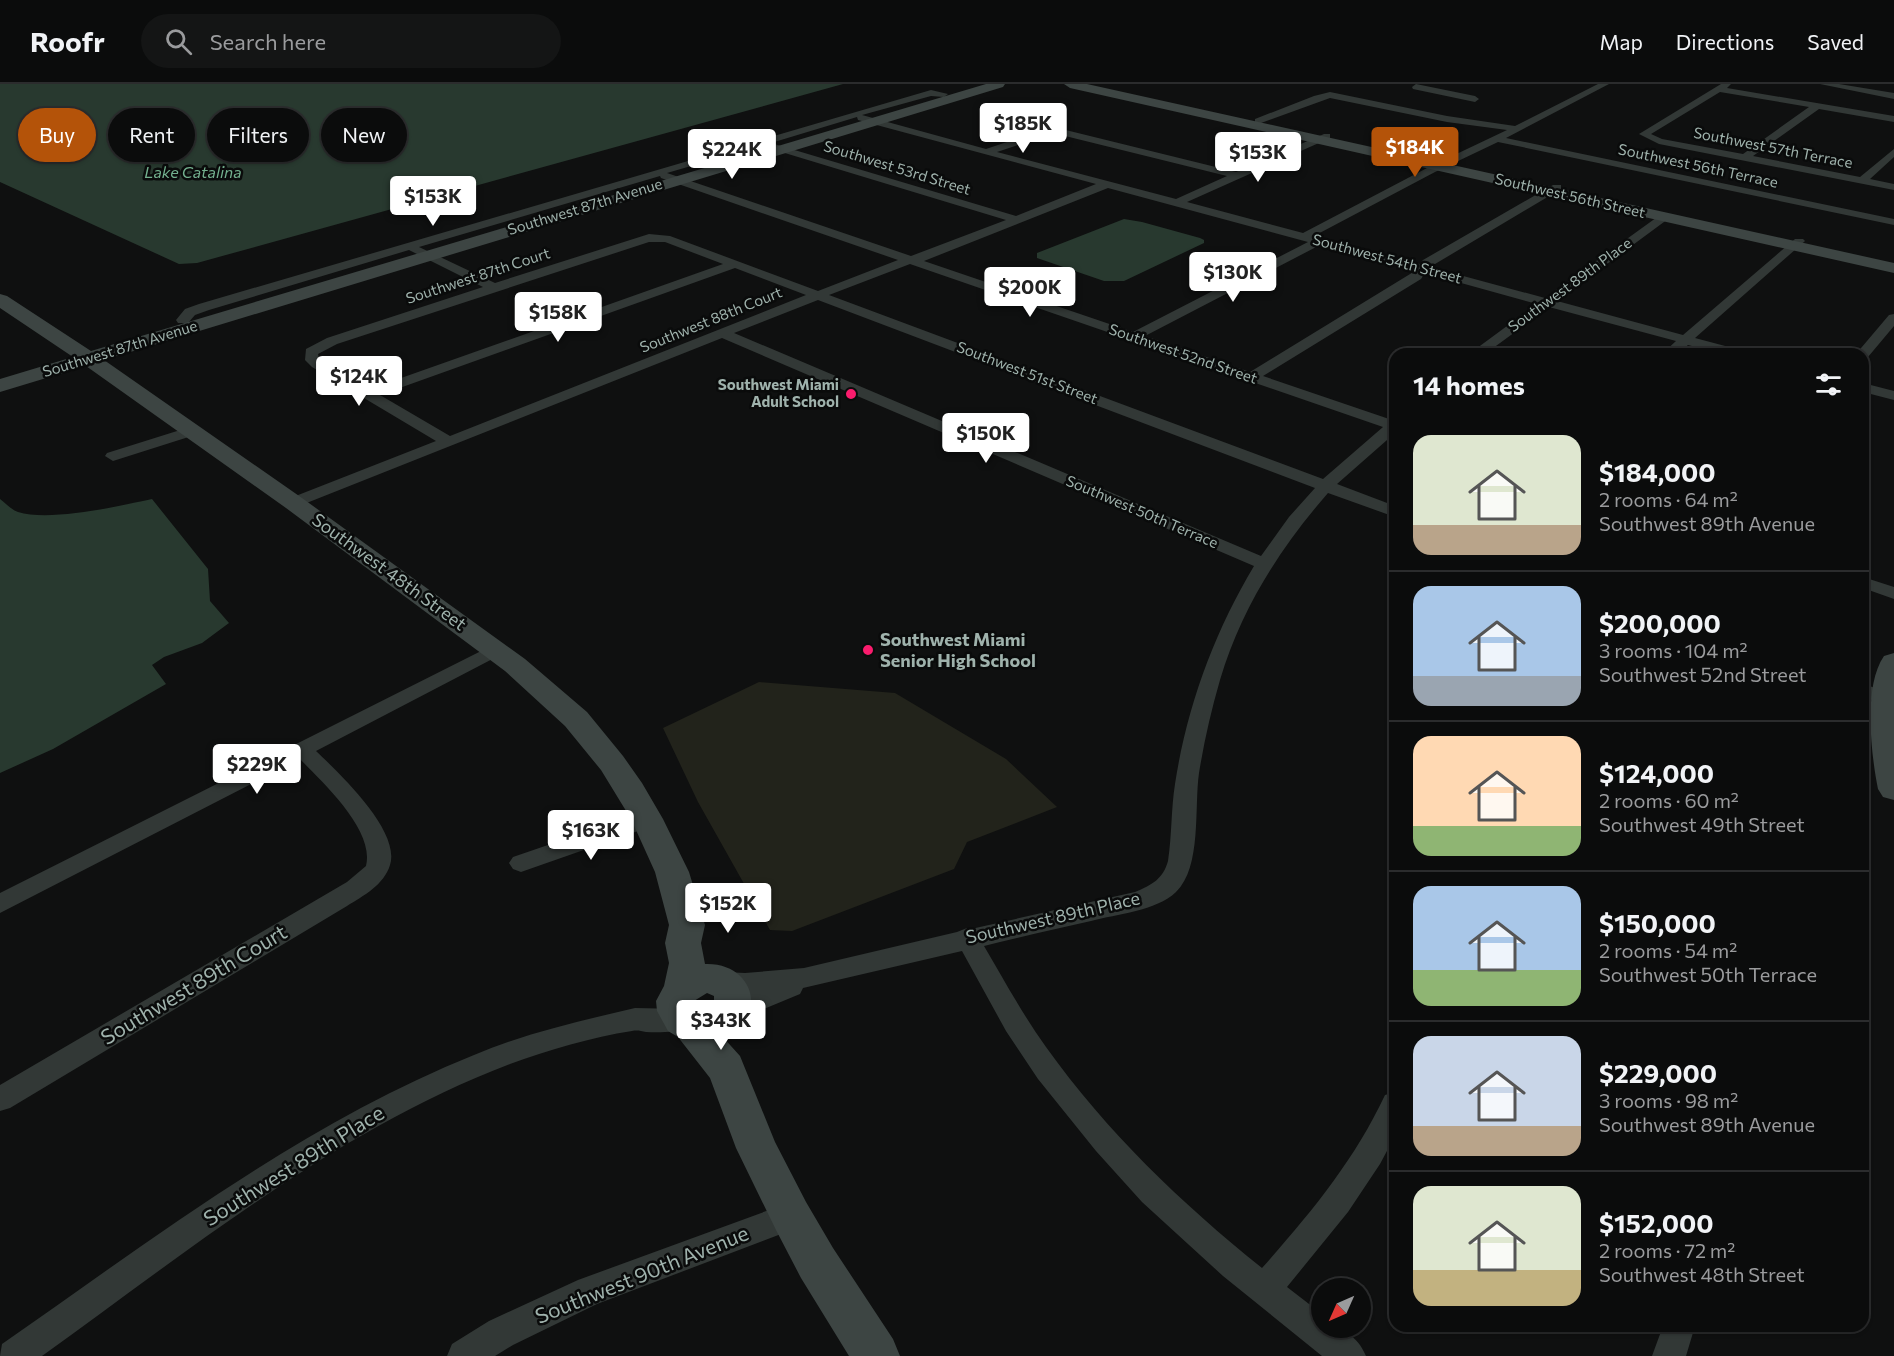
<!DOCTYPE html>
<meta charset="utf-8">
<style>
:root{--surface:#0b0c0c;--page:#141515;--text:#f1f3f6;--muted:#9a9b9d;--line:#2b2c2d;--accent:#b45309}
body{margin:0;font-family:Commissioner,sans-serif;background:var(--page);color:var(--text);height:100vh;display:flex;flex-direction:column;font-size:22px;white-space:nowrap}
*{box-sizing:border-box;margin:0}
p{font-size:20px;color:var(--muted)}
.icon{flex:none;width:33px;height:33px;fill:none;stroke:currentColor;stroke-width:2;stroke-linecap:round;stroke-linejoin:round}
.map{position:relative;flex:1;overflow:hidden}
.details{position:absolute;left:1389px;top:264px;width:480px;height:984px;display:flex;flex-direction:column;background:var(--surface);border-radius:18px;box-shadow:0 2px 4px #0004,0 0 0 2px var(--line)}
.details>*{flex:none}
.banner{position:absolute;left:18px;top:24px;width:570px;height:54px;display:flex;gap:12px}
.needle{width:39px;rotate:225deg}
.tools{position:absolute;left:1311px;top:1194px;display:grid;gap:12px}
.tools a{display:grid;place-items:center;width:60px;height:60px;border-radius:50%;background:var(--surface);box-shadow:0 2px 4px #0004,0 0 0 2px var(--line);font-size:30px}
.price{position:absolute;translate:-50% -51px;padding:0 14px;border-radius:6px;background:#fff;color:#222;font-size:20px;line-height:39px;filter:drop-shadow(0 2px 3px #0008)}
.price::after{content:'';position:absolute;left:50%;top:36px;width:18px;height:14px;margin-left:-9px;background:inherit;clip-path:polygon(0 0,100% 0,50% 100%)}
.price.current{background:var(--accent);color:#fff}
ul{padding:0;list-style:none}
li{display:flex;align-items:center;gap:18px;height:150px;padding:0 24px}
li+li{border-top:2px solid var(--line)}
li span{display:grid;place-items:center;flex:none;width:168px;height:120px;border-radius:18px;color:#555}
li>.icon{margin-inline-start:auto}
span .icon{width:72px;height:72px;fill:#fffc;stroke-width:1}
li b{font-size:26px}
h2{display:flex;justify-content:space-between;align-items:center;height:72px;padding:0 24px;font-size:26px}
.tag{padding:0 21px;border-radius:27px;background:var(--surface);box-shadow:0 2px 4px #0004,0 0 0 2px var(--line);font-size:21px;line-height:54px}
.tag.current{background:var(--accent);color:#fff}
header{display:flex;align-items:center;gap:36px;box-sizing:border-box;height:84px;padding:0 30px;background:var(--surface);border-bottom:2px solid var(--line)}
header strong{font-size:28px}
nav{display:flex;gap:33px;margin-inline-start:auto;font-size:21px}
.search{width:420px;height:54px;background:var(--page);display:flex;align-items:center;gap:15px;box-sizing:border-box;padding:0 21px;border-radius:33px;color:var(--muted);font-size:22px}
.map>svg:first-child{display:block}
.green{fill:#22231b}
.water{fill:#28392f}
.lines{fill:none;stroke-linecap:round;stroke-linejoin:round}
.street{fill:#323836;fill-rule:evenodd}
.secondary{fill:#3d4543;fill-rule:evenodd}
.poi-dot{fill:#fa1c6d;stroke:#0a0b0b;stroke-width:2}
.labels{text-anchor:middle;stroke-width:5;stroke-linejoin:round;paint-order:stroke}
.far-street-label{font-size:15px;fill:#9fb2ac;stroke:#0a0b0b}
.far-poi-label{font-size:15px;font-weight:bold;fill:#9fb2ac;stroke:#0a0b0b;text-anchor:end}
.far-water-label{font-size:16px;font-style:italic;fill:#73b08e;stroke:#0a0b0b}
.street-label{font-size:18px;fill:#9fb2ac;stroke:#0a0b0b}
.poi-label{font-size:18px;font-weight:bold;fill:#9fb2ac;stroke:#0a0b0b;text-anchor:start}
.near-street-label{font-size:21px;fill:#9fb2ac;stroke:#0a0b0b}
</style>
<header>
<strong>Roofr</strong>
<div class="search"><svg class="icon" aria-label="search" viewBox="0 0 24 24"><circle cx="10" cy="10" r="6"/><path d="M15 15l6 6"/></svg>Search here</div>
<nav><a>Map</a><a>Directions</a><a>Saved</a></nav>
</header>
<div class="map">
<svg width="1894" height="1272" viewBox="0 0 1894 1272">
<rect width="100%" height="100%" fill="#0f1010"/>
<path class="green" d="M759 598 895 609 1006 675 1057 723 967 758 954 785 792 847 770 846 698 718 663 644Z"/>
<path class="water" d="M0 0H843L197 179 179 180 0 98Z
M1124 135 1142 138 1200 154 1204 156V159L1124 197H1104L1037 174V169Z
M0 415C5 419 12 426 18 428 50 438 119 422 152 415L208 485 210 517 229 539 202 559 164 573 152 581 166 600 53 665 0 689Z"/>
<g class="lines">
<path class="street" d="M1416 0 1475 12 1479 15 1475 18 1413 5 1412 3Z
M1598 0H1609L1506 54 1894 135V141L1498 58 1435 88 1314 152 1420 180 1423 176 1553 101H1561V105L1430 183 1545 214 1660 131H1668V135L1557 217 1683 251 1795 155H1803L1805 157 1695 254 1744 267 1746 270H1723L1688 261 1677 270H1662L1676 257 1549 223 1485 270H1469L1537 220 1425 189 1421 195 1263 292 1395 337V349L1337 400 1395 422V433L1328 409C1280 464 1241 525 1220 596 1211 627 1204 658 1199 689 1194 723 1202 783 1176 808 1156 827 1117 830 1091 837 1055 845 1020 853 984 862 1004 896 1023 931 1046 963 1106 1047 1181 1119 1262 1184 1310 1130 1354 1077 1385 1011L1395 1008V1052L1380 1080 1348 1128 1287 1203 1322 1230V1244C1343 1244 1357 1251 1366 1272H1322L1223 1192 1142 1118 1096 1067 1038 995 1006 947 962 867 803 904 800 910 730 939 721 936 717 928 721 920 748 909 724 908 715 905 711 898 715 891 724 888 745 889 804 884 957 848 967 844 971 845 1135 808C1152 801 1163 795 1168 777 1172 751 1171 725 1175 700 1187 622 1214 549 1254 482L722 254 294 424 286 419 288 415 436 357 312 283 305 276 306 265 327 254 483 203 409 166 209 226 195 231 188 239H178L176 236 185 225 199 220 931 6 948 10 944 13 931 12 862 31 986 65 1042 46 1011 38 1001 30 1006 27 1017 34 1236 88 1324 50H1330V54L1187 118 1303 149 1427 84 1507 46 1447 38 1330 14 1261 39H1255V35L1314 12 1330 8 1447 32 1515 42ZM857 33 858 36 1096 100 1016 132 771 59ZM1053 49 1227 92 1176 115 997 68ZM763 61 765 63 1006 136 911 172 667 89ZM660 92 661 94 898 176 818 207 670 152 649 150 495 199 419 163ZM1108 104 1308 158 1133 248 924 177ZM649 158H665L723 180 370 305 319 274 318 270 337 260ZM1320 161 1415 187 1250 288 1145 252ZM910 180 1383 343 1323 395 829 211ZM735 184 806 211 450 352 380 311ZM818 216 1315 404 1289 433 1261 472 734 249Z
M1721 0H1731L1727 4 1894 32V38L1819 25 1753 72 1860 93 1894 65V73L1870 95 1894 100V106L1659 60 1639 50ZM1720 8 1809 23 1743 70 1662 55 1651 50Z
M1820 0H1839L1894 9V15Z
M1894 230V242L1868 273 1863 274V270H1856L1889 231Z
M1863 299 1894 307V316L1863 308Z
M193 342 201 347 198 350 113 377 105 372 107 369Z
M1863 493 1894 503V515L1863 504Z
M495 560 502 562 505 566 502 570 316 667C339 689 401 747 390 781 384 801 363 812 347 822L10 1024 0 1027V1001L347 798 366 782C375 746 323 699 300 675L0 829V809Z
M1863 600 1894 610V620L1887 621 1863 613Z
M647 727 655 729 658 735 655 741 521 788 513 785 509 779 513 773Z
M635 924 681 925 690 928 694 936 690 944C677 948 660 949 646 948 641 947 637 946 632 947 592 953 549 966 510 980 337 1046 191 1165 42 1272H0L2 1260C153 1155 302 1040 474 971 526 949 580 937 635 924Z
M791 1118 802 1122 806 1132 802 1142 597 1220 513 1261 495 1272H447L452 1260 489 1237 578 1196Z
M1663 1242H1695L1686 1272H1652Z"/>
<path class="secondary" d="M986 0H1005L1003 3 104 276 302 414 525 575 587 628 623 672 642 699 663 735 689 788 705 841 701 859 705 880C755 878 770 936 722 952L740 972 775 1058 806 1118 833 1164 893 1255 900 1272H849L801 1194 776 1146 736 1064 710 994 678 953 668 947 657 927 656 917 664 902 669 879 665 859 669 841 655 788 631 735 601 686 565 642 505 587 286 424 86 282 0 308V295L73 273 0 224V210L7 212 91 267ZM707 909 714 912V919L702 927 695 924 694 917Z
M1064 0H1087L1894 179V189L1070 4Z
M1894 569V716L1883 713 1878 705C1871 670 1863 602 1884 572Z"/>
</g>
<g class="poi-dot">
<circle cx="851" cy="310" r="6"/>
<circle cx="868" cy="566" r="6"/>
</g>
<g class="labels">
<g class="far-street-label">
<text transform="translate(1773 64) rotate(11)" y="5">Southwest 57th Terrace</text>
<text transform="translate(1698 82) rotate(12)" y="5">Southwest 56th Terrace</text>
<text transform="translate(897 84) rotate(17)" y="5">Southwest 53rd Street</text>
<text transform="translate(1570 112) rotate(13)" y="5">Southwest 56th Street</text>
<text transform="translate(585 123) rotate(-17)" y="5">Southwest 87th Avenue</text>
<text transform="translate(1387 175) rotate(15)" y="5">Southwest 54th Street</text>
<text transform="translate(478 192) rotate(-18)" y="5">Southwest 87th Court</text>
<text transform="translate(1570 201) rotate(-36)" y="5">Southwest 89th Place</text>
<text transform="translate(711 236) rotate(-22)" y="5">Southwest 88th Court</text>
<text transform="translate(120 265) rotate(-17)" y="5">Southwest 87th Avenue</text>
<text transform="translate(1183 270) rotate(19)" y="5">Southwest 52nd Street</text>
<text transform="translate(1027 289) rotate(21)" y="5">Southwest 51st Street</text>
<text transform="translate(1142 428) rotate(23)" y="5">Southwest 50th Terrace</text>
</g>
<g class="far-poi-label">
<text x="839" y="306">Southwest Miami<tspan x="839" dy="17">Adult School</tspan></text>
</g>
<g class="far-water-label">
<text x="193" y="94">Lake Catalina</text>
</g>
<g class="street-label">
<text transform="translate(389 488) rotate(36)" y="6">Southwest 48th Street</text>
<text transform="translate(1053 834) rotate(-13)" y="6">Southwest 89th Place</text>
</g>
<g class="poi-label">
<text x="880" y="562">Southwest Miami<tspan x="880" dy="21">Senior High School</tspan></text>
</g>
<g class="near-street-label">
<text transform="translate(194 901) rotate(-31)" y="7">Southwest 89th Court</text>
<text transform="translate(294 1082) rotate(-32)" y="7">Southwest 89th Place</text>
<text transform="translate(642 1191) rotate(-22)" y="7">Southwest 90th Avenue</text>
</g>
</g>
</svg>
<div class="tools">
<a><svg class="needle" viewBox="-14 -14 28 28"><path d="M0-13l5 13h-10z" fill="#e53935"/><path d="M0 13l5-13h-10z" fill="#9a9b9d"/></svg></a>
</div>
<b class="price" style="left:1023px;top:70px">$185K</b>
<b class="price current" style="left:1415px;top:94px">$184K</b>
<b class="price" style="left:732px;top:96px">$224K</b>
<b class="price" style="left:1258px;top:99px">$153K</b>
<b class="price" style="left:433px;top:143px">$153K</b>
<b class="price" style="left:1233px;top:219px">$130K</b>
<b class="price" style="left:1030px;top:234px">$200K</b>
<b class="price" style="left:558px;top:259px">$158K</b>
<b class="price" style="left:359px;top:323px">$124K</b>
<b class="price" style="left:986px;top:380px">$150K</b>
<b class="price" style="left:257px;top:711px">$229K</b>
<b class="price" style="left:591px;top:777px">$163K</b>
<b class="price" style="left:728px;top:850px">$152K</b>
<b class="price" style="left:721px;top:967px">$343K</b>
<div class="banner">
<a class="tag current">Buy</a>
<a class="tag">Rent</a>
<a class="tag">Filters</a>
<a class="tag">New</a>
</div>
<section class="details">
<h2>14 homes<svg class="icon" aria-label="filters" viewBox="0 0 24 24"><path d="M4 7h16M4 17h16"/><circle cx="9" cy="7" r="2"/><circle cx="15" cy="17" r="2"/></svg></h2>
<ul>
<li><span style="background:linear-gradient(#dfe7d0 75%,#b9a48a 0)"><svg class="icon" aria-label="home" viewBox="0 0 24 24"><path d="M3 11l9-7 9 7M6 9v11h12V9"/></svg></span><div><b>$184,000</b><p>2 rooms · 64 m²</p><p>Southwest 89th Avenue</p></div></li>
<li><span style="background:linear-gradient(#a9c7e8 75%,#9aa5b1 0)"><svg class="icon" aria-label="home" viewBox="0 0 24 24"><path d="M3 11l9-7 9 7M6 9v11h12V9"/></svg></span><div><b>$200,000</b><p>3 rooms · 104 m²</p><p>Southwest 52nd Street</p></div></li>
<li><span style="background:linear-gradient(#ffd9b3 75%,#8fb573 0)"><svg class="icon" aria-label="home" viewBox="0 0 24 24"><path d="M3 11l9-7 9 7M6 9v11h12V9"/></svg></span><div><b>$124,000</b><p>2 rooms · 60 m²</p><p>Southwest 49th Street</p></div></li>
<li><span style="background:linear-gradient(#a9c7e8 70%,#8fb573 0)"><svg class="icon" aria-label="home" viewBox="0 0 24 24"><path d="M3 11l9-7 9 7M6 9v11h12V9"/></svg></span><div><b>$150,000</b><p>2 rooms · 54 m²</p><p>Southwest 50th Terrace</p></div></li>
<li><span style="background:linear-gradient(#c9d6e8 75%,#b9a48a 0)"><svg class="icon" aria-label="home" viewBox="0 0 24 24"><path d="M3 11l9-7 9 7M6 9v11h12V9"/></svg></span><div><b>$229,000</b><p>3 rooms · 98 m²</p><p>Southwest 89th Avenue</p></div></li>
<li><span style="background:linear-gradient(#dfe7d0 70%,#c2b280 0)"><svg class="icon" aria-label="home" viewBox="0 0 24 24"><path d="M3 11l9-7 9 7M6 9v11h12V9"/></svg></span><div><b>$152,000</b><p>2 rooms · 72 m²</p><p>Southwest 48th Street</p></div></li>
</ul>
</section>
</div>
